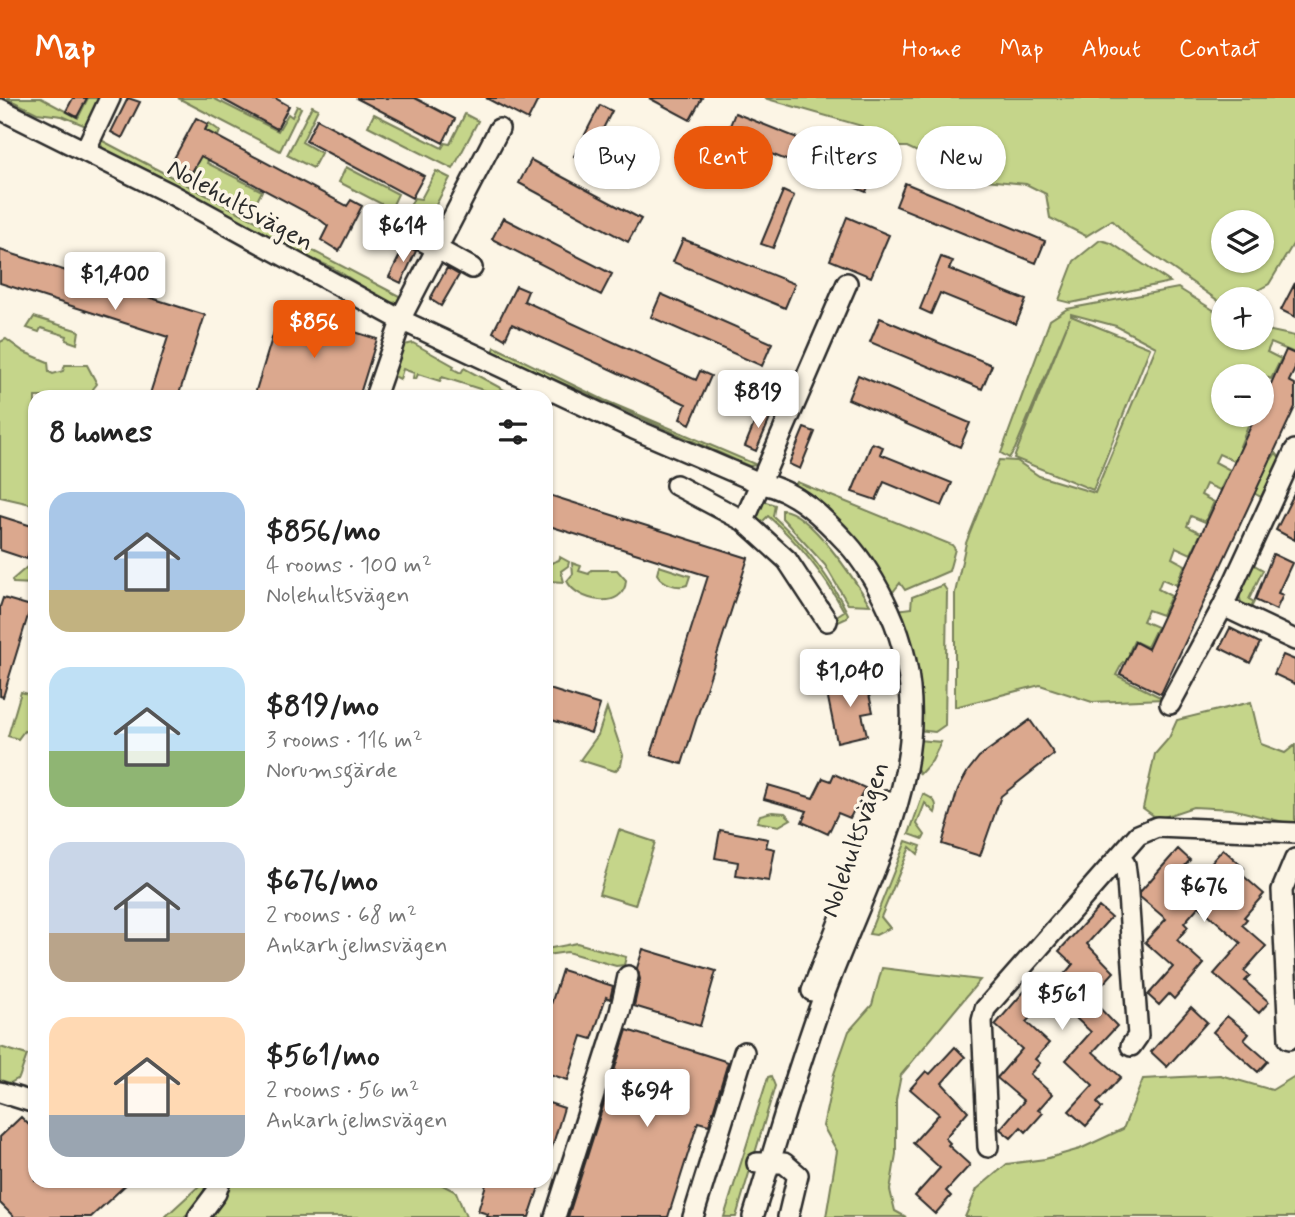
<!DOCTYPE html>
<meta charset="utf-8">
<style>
:root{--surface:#fff;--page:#f2f2f2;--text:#222;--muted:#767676;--accent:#ea580c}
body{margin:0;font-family:Mynerve,sans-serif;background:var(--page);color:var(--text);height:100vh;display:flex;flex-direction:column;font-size:26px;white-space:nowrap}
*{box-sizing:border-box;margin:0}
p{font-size:23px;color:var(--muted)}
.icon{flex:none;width:38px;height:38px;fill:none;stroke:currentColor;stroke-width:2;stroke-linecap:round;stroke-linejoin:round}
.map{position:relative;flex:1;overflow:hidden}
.details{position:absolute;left:28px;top:292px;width:525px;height:798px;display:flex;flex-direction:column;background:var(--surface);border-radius:21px;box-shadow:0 2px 5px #0004}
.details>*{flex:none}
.top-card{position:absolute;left:574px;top:28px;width:616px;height:63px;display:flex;gap:14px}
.tools{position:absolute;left:1211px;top:112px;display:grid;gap:14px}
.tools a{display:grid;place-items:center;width:63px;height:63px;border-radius:50%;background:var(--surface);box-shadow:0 2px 5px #0004;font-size:35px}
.price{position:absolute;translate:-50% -60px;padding:0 16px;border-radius:7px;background:#fff;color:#222;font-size:23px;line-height:46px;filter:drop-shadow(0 2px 4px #0008)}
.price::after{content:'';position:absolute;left:50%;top:42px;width:21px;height:16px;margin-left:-10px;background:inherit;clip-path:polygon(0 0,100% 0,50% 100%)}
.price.on{background:var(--accent);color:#fff}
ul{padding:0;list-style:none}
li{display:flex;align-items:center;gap:21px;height:175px;padding:0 21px}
li span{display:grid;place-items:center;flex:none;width:196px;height:140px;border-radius:21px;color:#555}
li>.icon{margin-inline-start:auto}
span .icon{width:84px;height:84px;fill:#fffc;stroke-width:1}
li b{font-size:30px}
h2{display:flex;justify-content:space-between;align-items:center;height:84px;padding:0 21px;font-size:30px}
.tag{padding:0 24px;border-radius:32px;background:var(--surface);box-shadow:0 2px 5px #0004;font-size:24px;line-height:63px}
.tag.on{background:var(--accent);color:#fff}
header{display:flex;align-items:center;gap:42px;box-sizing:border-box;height:98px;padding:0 35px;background:var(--accent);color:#fff}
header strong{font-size:33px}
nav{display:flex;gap:38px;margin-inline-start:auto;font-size:24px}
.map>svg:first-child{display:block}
.green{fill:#c5d58a;stroke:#78805a;stroke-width:2;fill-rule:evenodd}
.building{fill:#dba88e;stroke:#2b2b2b;stroke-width:2}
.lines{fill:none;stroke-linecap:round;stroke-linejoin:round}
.minor-casing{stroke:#2b2b2b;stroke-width:24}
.minor{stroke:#fcf5e5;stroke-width:19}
.labels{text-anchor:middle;stroke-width:7;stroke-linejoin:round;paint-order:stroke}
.street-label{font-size:26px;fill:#2b2b2b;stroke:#fcf5e5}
</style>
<header>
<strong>Map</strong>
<nav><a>Home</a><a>Map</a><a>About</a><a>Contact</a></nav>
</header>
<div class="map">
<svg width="1295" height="1119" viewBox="0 0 1295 1119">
<rect width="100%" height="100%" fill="#fcf5e5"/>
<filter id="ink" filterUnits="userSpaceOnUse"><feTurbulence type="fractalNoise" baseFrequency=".0143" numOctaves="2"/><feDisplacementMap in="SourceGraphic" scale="14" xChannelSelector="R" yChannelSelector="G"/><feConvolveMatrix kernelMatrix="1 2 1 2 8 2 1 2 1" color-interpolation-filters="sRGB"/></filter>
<g filter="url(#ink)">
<path class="green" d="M6 0H41L78 20 88 0H101L86 28 62 18 37 15Z
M178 0H213L278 33 288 16 292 19 297 8 301 10 280 53Z
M764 0H1295V143L1269 186 1242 201H1223V206L1133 143 1112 122 1086 138 1050 120 1046 96 1026 86 975 81 907 49H878L862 28ZM1262 124V163H1223V124Z
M312 8 318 11 302 44 321 55 313 70 287 57Z
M374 16 442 50 445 45 450 46 465 16 478 23 453 71 368 28Z
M209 25 220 33 207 65 262 93 253 111 191 78 197 67 190 62Z
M99 41 403 200 401 204 389 205 333 170 301 156 151 74 104 54Z
M346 69 398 96 391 111 339 84Z
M436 73 450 80 425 128 405 118 414 100 421 101Z
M1100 142 1111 145 1170 184 1071 205 1059 202 1074 163Z
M1178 190 1223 218V240H1262V231L1295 238V255L1271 245 1267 254 1281 261 1271 281 1257 275 1255 278H1223V317H1237L1250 324 1240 348 1271 362 1276 355 1280 360 1261 399 1252 394 1263 376 1219 356 1215 364 1230 372 1220 392 1206 386 1201 397 1214 404 1205 424 1191 418 1187 428 1201 435 1191 456 1176 449 1172 460 1185 467 1176 487 1162 481 1158 491 1171 498 1162 517 1148 512 1143 523 1157 529 1147 549 1134 543 1129 554 1142 561 1137 571 1123 564 1116 577 1164 601 1092 604 1040 587 955 609V495L966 445 999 362 1017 363 1039 378 1095 395 1156 249 1116 228 1071 216V218L1150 250 1093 392 1014 360 1070 220 1015 351 1009 360 1001 355 1050 222 1067 211Z
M34 219 79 233 77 246 66 242 67 238 41 230 39 234 27 230Z
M6 241 24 254 48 264 49 274 53 276 63 273 65 267H87L97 286 93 291 95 299H35V407L0 399V244Z
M413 245 454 268 453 271 461 275 464 270 517 299H505L442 279 440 283 418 276 416 281 413 280 414 275 403 271 400 281 394 278 398 254 401 255 404 247Z
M495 249 604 302 757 367 749 368 493 254Z
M797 384 952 447 955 451 949 473 905 492 900 485 893 494 888 496 793 391Z
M763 403 775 407 773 418C805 447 829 477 848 516L847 520 828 529 826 525 844 513C823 475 800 446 768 418L759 427 756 425 755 417Z
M782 412C810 413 856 484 870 507L848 506 825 467 782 420Z
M35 456V486L13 485 12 482 27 469Z
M560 459 569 464 568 468 561 473 564 484 546 483V467L559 462Z
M1249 464 1263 472 1249 501 1254 504 1250 512 1242 508 1237 489Z
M572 465 581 468 579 473 589 476 591 472H617L626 482C625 514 576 503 567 483L573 476Z
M659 468 690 478 687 487C677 491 662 485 657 476Z
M943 487 947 493 945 627 935 634 918 632 896 512 911 510 912 499Z
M21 594 35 598V637L24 633 18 641 8 638Z
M1251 604 1261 646 1285 655 1295 647V727L1232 711 1193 709 1158 721 1143 710 1155 656 1169 640 1177 622Z
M607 610 623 657 621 667 615 673 580 662 598 637Z
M917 642 941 644 932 663 920 676 915 667Z
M923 696C932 700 939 703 935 715L925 705 917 726 925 737 923 741 909 736Z
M772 714 785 715 791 721 779 728 757 724 760 717Z
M619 732 655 744 635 807 599 796Z
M906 743 921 748 918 756 910 749 881 819 890 830 876 837 869 836Z
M577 845 626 859 624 867 616 868 567 854 546 857V851Z
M882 870 980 882 901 977 896 1002V1056L890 1092 895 1113 906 1119H826L837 1053 823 1028 834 976 849 933 872 907Z
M0 949 27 957 19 980 10 985 0 982Z
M1220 977 1272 992 1295 978V1119H965L977 1091 1007 1066 1045 1061 1080 1051 1123 1031 1143 981Z
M771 978 775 988 736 1119H724L768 979Z
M198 1083H206L202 1103 185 1119H165L200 1087Z
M229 1083H435L456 1094 466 1119H210L221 1104Z"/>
<path class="building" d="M73 0H87L77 19 66 13Z
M128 0 140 4 122 40 111 34Z
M220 0H275L289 8 277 31Z
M356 0H415L455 21 443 45Z
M486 0H539L528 22Z
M649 0H702L690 22Z
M600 7 612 13 586 64 574 58Z
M735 15 875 71 866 94 726 38Z
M196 20 208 26 205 32 347 108 351 102 362 108 339 153 321 142 328 128 319 121 201 58 192 74 171 66Z
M317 21 424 78 412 100 306 43Z
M531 62 641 121 628 144 519 85Z
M905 85 1045 143 1036 165 896 108Z
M783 93 794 98 773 150 761 146Z
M847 119 889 137 871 179 830 162Z
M503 120 612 176 601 197 492 141Z
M683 141 795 186 785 210 673 164Z
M405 147 416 153 401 185 389 179Z
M0 152 205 217 178 299H149L168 239 0 185Z
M941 159 953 163 949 171 1026 202 1016 226 940 195 931 216 920 211Z
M447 170 459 177 441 208 430 201Z
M1295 185V219L1281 212Z
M516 188 528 193 524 203 696 282 700 273 711 278 690 326 680 321 686 306 512 226 505 241 493 234Z
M661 196 772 245 762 268 651 219Z
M281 211 377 241 359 299H254Z
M880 220 992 267 982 291 870 244Z
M1286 252 1295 256V271L1289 283 1295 286V309L1161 596 1120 576 1135 544 1148 551 1256 317H1262V306Z
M858 277 970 325 960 349 848 301Z
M760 311 772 316 756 353 745 348Z
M804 330 815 334 800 371 789 366Z
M872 345 883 349 880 356 952 385 942 408 884 384 876 402 852 394Z
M1295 394V442L1276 432Z
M546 396 748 460 682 666 651 657 708 478 546 427Z
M0 418 35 429 27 461 0 452Z
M1273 456 1292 465 1278 495 1283 497 1276 512 1255 502Z
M3 500 31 508 3 599 0 598V509Z
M1230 530 1260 545 1250 565 1220 550Z
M1283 557 1295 562V586L1274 576Z
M865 579 873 614 862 616 867 637 837 644 827 595 837 593 836 585Z
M546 590 600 607 591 635 546 620Z
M1030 622 1054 656 1001 698 980 758 942 746 958 691 968 673 979 659Z
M834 676 865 690 850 720 838 715 828 736 802 724 807 713 764 701 768 687 813 700 823 680 831 683Z
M720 732 768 741 766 749 775 751 769 783 736 778 738 764 715 760Z
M1178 751 1190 762 1177 777 1195 794 1215 773 1209 767 1223 751 1244 770 1240 775 1264 796 1244 819 1247 821 1242 827 1266 848 1244 873 1250 878 1245 883 1269 904 1259 915 1214 876 1241 845 1199 808 1184 825 1188 829 1177 842 1204 866 1174 901 1169 896 1159 907 1148 897 1173 869 1145 844 1166 821 1140 799V794Z
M1099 809 1111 819 1087 846 1114 874 1090 900 1117 928 1093 954 1121 979 1097 1005 1102 1010 1086 1028 1069 1013 1093 987 1066 962 1091 934 1051 897 1026 924 1049 945 1035 961 1040 965 1030 976 1052 996 1038 1012 1043 1015 1026 1034 1021 1029 1011 1040 1000 1031 1024 1003 997 980 1022 951 995 927 1035 881 1049 894 1073 866 1059 853Z
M643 851 716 873 700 928 634 908 640 881 637 870Z
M562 872 613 888 610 901 606 899 592 941 582 938 568 982 546 975V922Z
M1191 909 1207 924 1167 969 1151 954Z
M1227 918 1249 936 1244 942 1268 963 1258 974 1213 934Z
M627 932 728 964 709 1027 698 1024 668 1119H568Z
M955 949 965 959 942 985 968 1013 945 1040 950 1045 948 1047 970 1067 946 1093 951 1098 935 1116 915 1098 940 1070 913 1045 939 1016 910 991 926 973 930 976Z
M546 1004 564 1010 549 1059H546Z
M21 1019 35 1033V1083H130L91 1119H14L0 1105V1039Z
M487 1083H541L529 1119H487L488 1116 478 1113Z"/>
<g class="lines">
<defs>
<path id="minor" d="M0 11 171 96 401 222 634 331 762 386C796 392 824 420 847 445 865 465 878 488 889 512 950 646 872 768 826 892 798 966 777 1043 753 1119
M85 53 110 0
M403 132 472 170
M375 299 405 212 499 31
M676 387 744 423 847 185
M744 423 787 462 827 523
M1223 508 1295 542
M1170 606 1223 508 1295 352
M1120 760 1125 766 1127 782 1138 938 1131 948
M812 893 886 703
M1289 941 1282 792 1295 761
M0 994 35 1005
M988 1049 982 923 985 911 1138 737 1157 729 1295 735
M757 1065H784L798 1077 788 1119
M198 1119 216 1095 220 1083
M555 1119 620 914 628 878
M693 1119 744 954"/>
</defs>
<use href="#minor" class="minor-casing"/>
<use href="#minor" class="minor"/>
</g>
</g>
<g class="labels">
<g class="street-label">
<text transform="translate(241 106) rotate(29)" y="9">Nolehultsvägen</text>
<text transform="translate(854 741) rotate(-71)" y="9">Nolehultsvägen</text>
</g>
</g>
</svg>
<div class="tools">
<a><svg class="icon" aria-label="layers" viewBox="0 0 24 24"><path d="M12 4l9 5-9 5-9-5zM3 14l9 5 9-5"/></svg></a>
<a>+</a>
<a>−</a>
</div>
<b class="price" style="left:403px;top:166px">$614</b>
<b class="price" style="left:115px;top:214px">$1,400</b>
<b class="price on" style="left:314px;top:262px">$856</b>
<b class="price" style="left:758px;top:332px">$819</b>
<b class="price" style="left:850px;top:611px">$1,040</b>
<b class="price" style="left:1204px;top:826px">$676</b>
<b class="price" style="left:1062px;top:934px">$561</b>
<b class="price" style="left:647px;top:1031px">$694</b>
<div class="top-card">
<a class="tag">Buy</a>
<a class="tag on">Rent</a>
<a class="tag">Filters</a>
<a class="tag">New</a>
</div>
<section class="details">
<h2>8 homes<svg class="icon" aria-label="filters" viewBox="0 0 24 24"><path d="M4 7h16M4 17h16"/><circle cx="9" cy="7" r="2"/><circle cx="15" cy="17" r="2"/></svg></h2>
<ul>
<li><span style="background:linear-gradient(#a9c7e8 70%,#c2b280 0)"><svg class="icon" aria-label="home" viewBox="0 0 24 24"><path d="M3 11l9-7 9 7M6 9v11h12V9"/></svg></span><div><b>$856/mo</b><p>4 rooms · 100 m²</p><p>Nolehultsvägen</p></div></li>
<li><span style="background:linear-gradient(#bfe0f5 60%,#8fb573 0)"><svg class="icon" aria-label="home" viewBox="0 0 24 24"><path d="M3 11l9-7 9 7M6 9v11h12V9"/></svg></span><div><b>$819/mo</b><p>3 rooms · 116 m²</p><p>Norumsgärde</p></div></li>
<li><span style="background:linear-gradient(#c9d6e8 65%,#b9a48a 0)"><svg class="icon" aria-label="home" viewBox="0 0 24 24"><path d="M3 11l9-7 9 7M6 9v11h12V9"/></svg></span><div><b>$676/mo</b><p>2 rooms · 68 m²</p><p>Ankarhjelmsvägen</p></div></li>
<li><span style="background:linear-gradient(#ffd9b3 70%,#9aa5b1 0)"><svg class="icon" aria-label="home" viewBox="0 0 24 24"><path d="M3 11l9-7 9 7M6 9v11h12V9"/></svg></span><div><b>$561/mo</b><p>2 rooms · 56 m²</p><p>Ankarhjelmsvägen</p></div></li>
</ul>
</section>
</div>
